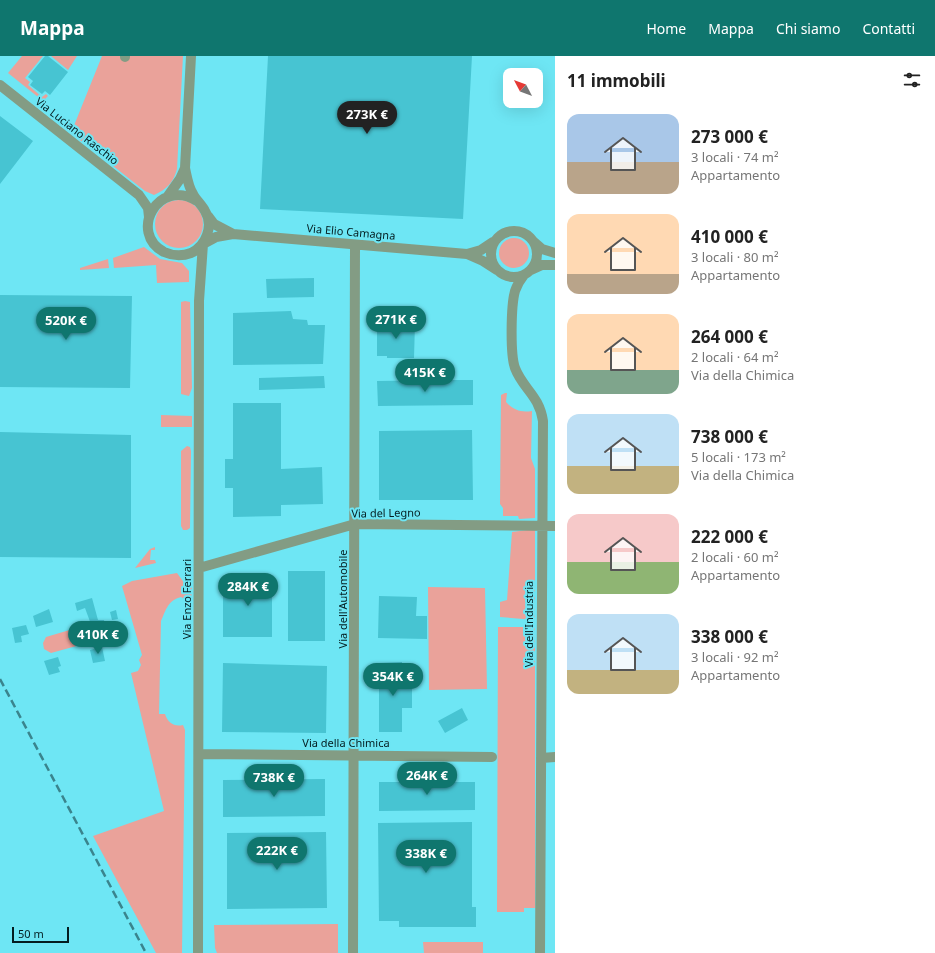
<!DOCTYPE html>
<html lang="it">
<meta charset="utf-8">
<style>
:root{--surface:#fff;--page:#f2f2f2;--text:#222;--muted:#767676;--accent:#0f766e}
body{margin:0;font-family:"Noto Sans",sans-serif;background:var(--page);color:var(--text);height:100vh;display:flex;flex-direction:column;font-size:15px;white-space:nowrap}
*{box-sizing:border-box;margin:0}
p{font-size:13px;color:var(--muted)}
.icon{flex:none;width:22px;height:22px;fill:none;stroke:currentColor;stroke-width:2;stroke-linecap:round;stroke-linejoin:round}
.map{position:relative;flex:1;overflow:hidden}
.drawer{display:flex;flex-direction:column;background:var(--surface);width:380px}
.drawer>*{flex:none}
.needle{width:26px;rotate:311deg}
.buttons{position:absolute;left:503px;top:12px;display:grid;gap:8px}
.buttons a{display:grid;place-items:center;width:40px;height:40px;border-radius:8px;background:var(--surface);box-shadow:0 4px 16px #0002;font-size:20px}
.scale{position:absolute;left:12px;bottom:10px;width:57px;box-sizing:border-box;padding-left:4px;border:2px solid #031d20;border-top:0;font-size:11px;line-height:14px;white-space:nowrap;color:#031d20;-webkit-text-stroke:3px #6ee6f4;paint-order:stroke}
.price{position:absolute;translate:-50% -34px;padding:0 9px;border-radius:14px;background:var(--accent);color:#fff;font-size:13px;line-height:26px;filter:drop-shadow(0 1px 2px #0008)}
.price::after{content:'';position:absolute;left:50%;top:24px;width:12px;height:9px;margin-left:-6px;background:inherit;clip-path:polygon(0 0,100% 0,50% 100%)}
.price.selected{background:#222;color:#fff}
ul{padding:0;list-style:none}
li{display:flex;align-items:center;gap:12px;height:100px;padding:0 12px}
li span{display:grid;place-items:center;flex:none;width:112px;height:80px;border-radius:12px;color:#555}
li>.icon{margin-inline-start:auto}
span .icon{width:48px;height:48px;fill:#fffc;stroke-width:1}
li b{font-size:17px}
h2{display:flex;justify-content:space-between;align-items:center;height:48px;padding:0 12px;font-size:17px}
header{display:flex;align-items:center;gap:24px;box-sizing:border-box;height:56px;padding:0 20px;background:var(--accent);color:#fff}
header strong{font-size:19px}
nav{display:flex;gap:22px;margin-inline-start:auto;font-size:14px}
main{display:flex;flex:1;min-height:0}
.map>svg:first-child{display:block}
.green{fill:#eaa29a}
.building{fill:#47c4d2}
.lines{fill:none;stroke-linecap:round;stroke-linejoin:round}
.minor{stroke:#839c84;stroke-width:10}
.rail{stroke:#3a848d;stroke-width:2.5;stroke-dasharray:8 4;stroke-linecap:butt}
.labels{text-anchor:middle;stroke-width:4;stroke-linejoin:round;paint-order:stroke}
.street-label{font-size:11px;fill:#031d20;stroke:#6ee6f4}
</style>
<header>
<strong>Mappa</strong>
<nav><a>Home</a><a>Mappa</a><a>Chi siamo</a><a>Contatti</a></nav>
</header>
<main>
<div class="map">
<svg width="555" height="897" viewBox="0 0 555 897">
<rect width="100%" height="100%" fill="#6ee6f4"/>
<path class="green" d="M22 0H43L25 22 30 26 28 29 42 41 46 38 48 40 43 45 8 17Z
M51 0H77L68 14Z
M102 0H183L177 113C173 127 167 133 154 139L145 135 71 77Z
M155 168a24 24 0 1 1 48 0a24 24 0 1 1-48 0Z
M499 197a15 15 0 1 1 30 0a15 15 0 1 1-30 0Z
M144 191 160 203 182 207 189 215V226L157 227 156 209 114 212 113 202Z
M108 203 109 212 80 214V212Z
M185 245 190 246 192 332 189 340 181 338V246Z
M505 337H507L506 346C513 354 521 357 532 355L531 402 535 413V462L519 463 518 460H503V452L500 448 501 339Z
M161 359 192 360V371H161Z
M187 390 190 391 191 395 190 472 187 474H183L181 470V395Z
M535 473V564L500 561V546L507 544 512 476Z
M155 491V494H151L150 504H155L156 507 135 512 150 493Z
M177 517 185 528 192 527 191 548 181 541C168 544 166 554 161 565L159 658H165C168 667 174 671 183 669L185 674 182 897H156L93 780 164 755 131 617 138 615 141 609 139 604 142 599 122 530 132 525Z
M428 531 485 532 487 633 429 634Z
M498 571H535V852H524V856H497Z
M73 573 79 577 82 586 80 589 51 597 44 593 43 587 46 581Z
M338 868V897H217L215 892 214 869Z
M423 886H483V897H424Z"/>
<path class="building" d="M45 0H48L68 16 50 39 45 35 42 38 30 29 33 25 28 21Z
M268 0H472L463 163 260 153Z
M0 60 33 85 0 128Z
M314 222V241L267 242 266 223Z
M0 239 132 240 130 332 0 331Z
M291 255 293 263 307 264 308 269H325L323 308 233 309V257Z
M415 267 414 302H387V300H377V268Z
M324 320 325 332 259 334V322Z
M446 324H473V349L378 350 377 325Z
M233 347H281V413L322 411 323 448 281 449V460L233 461V432H225V403H233Z
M472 374 473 444H379V375Z
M0 376 131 379V502L0 501Z
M288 515H325V585H288Z
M223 521H272V581H223Z
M379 540 417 541 416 560H427V583L378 582Z
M92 542 98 564H104L107 580 96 582 85 552 77 555 75 547Z
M49 553 53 566 36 571 33 560Z
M116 554 118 563 112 564 110 556Z
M26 569 29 578 21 580 22 586 15 587 12 572Z
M102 591 105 605 93 607 90 594Z
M58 601 61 610 58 611 60 616 49 619 44 605Z
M402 606V629H412V652H402V676H379V607Z
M223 607 327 610 326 677 222 676Z
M462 652 468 664 445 677 438 665Z
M325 723V760L223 761V724Z
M379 726H475V754L379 755Z
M472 766V851H476V871H399V865H379L378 767Z
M326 776 327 852 227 853V777Z"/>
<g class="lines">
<path class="minor" d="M125 0V1
M0 29 139 139 148 152 149 161
M185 112 191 0
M168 140 180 123 185 112C187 121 188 130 193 138 196 144 202 149 205 155 214 170 206 190 191 197 183 200 173 200 164 196 128 177 158 121 197 145
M208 160 214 168 233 178
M491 198a23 23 0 1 1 46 0a23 23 0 1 1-46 0Z
M534 186 542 193 555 197
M467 198 481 194 493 186
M531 214 542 209H555
M524 219C520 224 517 229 515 235 511 249 510 298 515 312 523 333 539 339 543 365L540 897
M199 512 355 468 555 470
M199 698 492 701
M541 702 555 701
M198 897 199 245 203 188 216 181 233 178 467 198 483 205 497 214
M353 897 355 189"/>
<path class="rail" d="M0 623 146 897"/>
</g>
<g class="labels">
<g class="street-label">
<text transform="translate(77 75) rotate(38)" y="4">Via Luciano Raschio</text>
<text transform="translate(351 176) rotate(5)" y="4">Via Elio Camagna</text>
<text transform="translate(386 457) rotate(-1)" y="4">Via del Legno</text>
<text transform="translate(187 543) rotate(-90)" y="4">Via Enzo Ferrari</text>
<text transform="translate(343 543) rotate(-90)" y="4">Via dell'Automobile</text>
<text transform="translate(529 568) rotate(-90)" y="4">Via dell'Industria</text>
<text x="346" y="691">Via della Chimica</text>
</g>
</g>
</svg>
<div class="buttons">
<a><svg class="needle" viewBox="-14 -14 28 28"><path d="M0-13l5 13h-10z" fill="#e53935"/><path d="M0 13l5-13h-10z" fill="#767676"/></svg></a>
</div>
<div class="scale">50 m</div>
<b class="price selected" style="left:367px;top:79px">273K €</b>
<b class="price" style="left:396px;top:284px">271K €</b>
<b class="price" style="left:66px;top:285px">520K €</b>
<b class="price" style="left:425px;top:337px">415K €</b>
<b class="price" style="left:248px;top:551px">284K €</b>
<b class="price" style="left:98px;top:599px">410K €</b>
<b class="price" style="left:393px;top:641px">354K €</b>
<b class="price" style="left:427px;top:740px">264K €</b>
<b class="price" style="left:274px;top:742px">738K €</b>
<b class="price" style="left:277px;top:815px">222K €</b>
<b class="price" style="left:426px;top:818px">338K €</b>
</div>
<section class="drawer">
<h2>11 immobili<svg class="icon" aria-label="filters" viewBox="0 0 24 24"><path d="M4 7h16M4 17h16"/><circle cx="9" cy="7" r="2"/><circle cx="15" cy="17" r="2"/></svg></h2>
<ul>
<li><span style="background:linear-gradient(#a9c7e8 60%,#b9a48a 0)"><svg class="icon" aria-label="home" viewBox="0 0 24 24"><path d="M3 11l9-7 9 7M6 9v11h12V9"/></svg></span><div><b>273 000 €</b><p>3 locali · 74 m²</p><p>Appartamento</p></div></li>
<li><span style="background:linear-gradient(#ffd9b3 75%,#b9a48a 0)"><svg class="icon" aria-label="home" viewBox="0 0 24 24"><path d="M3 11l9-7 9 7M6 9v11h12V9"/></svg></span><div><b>410 000 €</b><p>3 locali · 80 m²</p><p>Appartamento</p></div></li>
<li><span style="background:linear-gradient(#ffd9b3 70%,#7fa58c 0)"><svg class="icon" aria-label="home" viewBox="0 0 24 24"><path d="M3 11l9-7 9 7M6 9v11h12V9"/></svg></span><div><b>264 000 €</b><p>2 locali · 64 m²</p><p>Via della Chimica</p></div></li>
<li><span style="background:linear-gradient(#bfe0f5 65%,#c2b280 0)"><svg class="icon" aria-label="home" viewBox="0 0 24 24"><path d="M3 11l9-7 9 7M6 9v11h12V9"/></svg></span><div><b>738 000 €</b><p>5 locali · 173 m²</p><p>Via della Chimica</p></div></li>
<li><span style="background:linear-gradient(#f6c9c9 60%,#8fb573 0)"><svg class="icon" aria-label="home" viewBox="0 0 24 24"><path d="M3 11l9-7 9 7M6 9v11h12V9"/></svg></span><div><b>222 000 €</b><p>2 locali · 60 m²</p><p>Appartamento</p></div></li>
<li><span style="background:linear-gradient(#bfe0f5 70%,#c2b280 0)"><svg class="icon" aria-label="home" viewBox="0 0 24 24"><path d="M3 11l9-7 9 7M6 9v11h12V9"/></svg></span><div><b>338 000 €</b><p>3 locali · 92 m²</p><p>Appartamento</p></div></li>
</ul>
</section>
</main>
